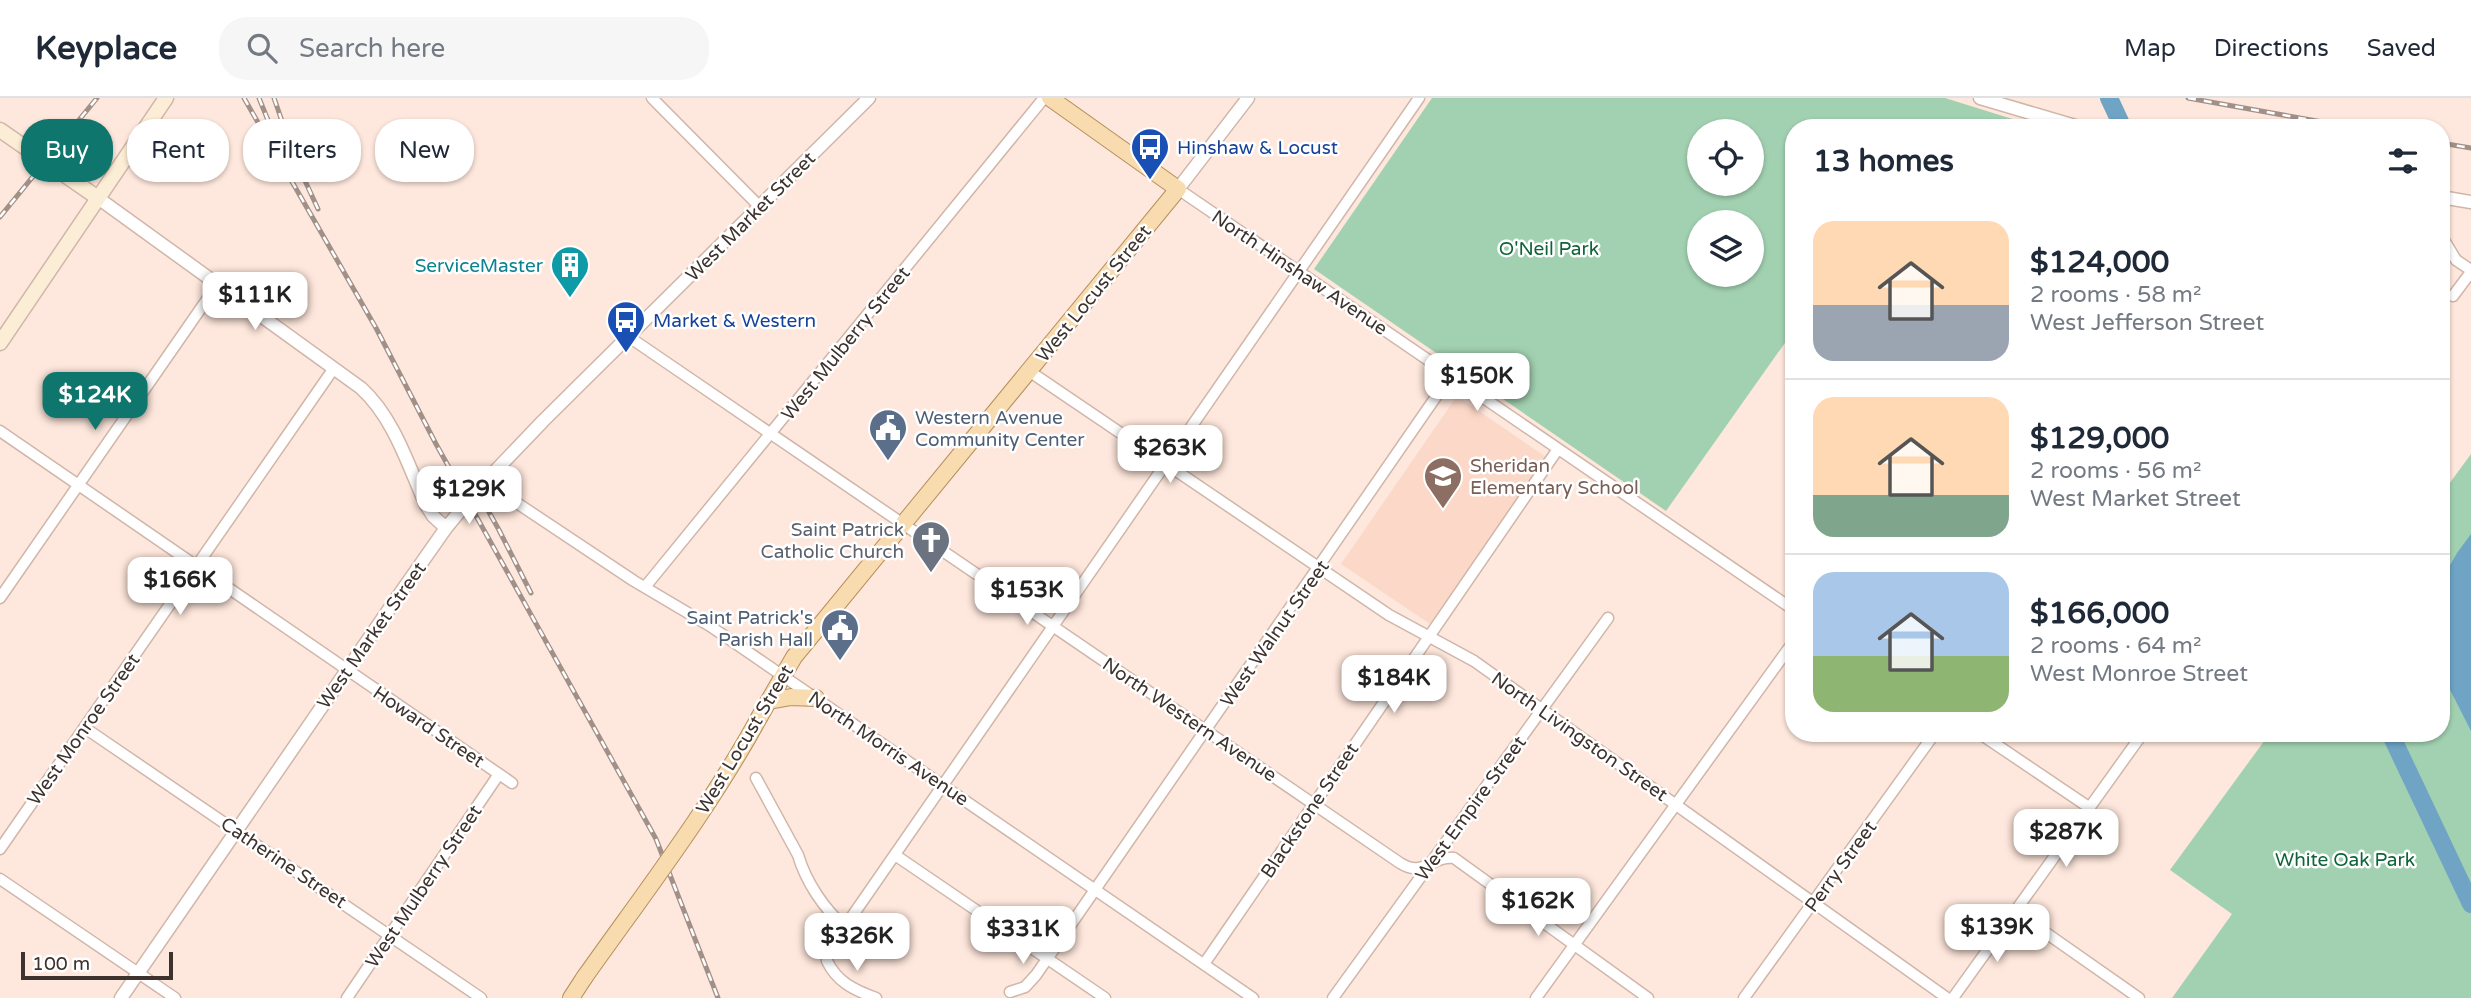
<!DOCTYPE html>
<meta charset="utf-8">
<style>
:root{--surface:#fff;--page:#f6f6f7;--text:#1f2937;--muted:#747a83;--line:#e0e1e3;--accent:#0f766e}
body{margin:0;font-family:"Varela Round",sans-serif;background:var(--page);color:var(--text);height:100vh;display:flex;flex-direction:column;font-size:26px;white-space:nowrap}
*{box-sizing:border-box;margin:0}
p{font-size:23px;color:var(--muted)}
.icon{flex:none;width:38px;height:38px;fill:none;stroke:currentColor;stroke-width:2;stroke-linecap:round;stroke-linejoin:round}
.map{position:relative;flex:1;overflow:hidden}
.sheet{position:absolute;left:1785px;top:21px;width:665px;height:623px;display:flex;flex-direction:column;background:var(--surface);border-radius:28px;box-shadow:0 2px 5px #0004}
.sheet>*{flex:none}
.top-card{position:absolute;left:21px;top:21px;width:665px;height:63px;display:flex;gap:14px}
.tools{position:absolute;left:1687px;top:21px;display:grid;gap:14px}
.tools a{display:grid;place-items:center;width:77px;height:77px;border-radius:50%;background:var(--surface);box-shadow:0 2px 5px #0004;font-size:35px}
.scale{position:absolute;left:21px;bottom:18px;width:152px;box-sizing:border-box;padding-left:7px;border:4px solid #3d322d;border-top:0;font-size:19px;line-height:24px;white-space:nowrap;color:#3d322d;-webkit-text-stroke:5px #fff;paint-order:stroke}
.price{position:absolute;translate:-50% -60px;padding:0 16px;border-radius:14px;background:#fff;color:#222;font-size:23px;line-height:46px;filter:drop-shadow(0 2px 4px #0008)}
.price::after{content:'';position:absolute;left:50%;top:42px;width:21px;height:16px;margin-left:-10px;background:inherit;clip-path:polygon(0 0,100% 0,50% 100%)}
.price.current{background:var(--accent);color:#fff}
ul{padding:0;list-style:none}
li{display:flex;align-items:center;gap:21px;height:175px;padding:0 28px}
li+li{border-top:2px solid var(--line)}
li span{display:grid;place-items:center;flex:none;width:196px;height:140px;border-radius:21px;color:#555}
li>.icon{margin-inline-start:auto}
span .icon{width:84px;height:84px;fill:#fffc;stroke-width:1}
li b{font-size:30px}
h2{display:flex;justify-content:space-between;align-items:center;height:84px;padding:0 28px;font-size:30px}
.pill{padding:0 24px;border-radius:28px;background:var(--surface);box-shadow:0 2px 5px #0004;font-size:24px;line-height:63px}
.pill.current{background:var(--accent);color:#fff}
header{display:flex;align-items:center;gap:42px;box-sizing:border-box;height:98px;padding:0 35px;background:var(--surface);border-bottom:2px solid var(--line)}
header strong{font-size:33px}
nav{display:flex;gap:38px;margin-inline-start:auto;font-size:24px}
.search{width:490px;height:63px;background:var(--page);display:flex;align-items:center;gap:18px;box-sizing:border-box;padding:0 24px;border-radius:28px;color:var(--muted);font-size:26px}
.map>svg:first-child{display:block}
.built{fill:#fbd8c7}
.green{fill:#a2d1b1;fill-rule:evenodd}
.water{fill:#6fa4c5}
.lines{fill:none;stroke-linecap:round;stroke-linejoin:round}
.river{stroke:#6fa4c5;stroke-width:18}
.minor-casing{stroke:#d0b6a9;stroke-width:13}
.tertiary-casing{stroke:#d0b6a9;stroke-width:15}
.secondary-casing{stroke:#d0b6a9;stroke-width:17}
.primary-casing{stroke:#b4905e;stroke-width:18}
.minor{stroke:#fff;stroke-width:10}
.tertiary{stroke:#fff;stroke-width:12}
.secondary{stroke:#fcedd6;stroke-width:14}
.primary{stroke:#f8dbae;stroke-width:16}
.rail-casing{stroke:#a19088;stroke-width:5}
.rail{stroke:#fff;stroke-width:2.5;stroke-dasharray:8;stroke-linecap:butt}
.primary-bridge-casing{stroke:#b4905e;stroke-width:18;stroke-linecap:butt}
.primary-bridge{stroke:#f8dbae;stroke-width:16}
.labels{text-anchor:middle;stroke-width:5;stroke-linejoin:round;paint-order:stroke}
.transit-label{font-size:19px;fill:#164399;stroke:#fff;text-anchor:start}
.street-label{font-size:19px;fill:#3d322d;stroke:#fff}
.park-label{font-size:19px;fill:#0f6439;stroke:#fff}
.culture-label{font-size:19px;fill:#0d838f;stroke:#fff;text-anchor:end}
.service-label{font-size:19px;fill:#4e5e75;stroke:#fff;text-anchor:start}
.education-label{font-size:19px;fill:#785e54;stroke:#fff;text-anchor:start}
.worship-label{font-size:19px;fill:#5b616d;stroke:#fff;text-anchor:end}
</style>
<header>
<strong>Keyplace</strong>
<div class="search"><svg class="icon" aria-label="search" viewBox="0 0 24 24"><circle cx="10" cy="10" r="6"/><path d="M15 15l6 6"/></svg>Search here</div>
<nav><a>Map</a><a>Directions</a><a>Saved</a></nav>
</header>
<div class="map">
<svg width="2471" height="900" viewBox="0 0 2471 900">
<rect width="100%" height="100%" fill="#fee7dc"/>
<path class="built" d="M1457 298 1546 359 1430 526 1341 466Z"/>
<path class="green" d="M1432 0H1945L2041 30H1794V232L1666 413 1314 171ZM1699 33H1752V86H1699ZM1699 124H1752V177H1699Z
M2471 356V900H2172L2232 816 2170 772 2270 635H2441V397Z"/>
<path class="water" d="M2471 436V633L2441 574V483L2457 455Z"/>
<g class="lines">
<path class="river" d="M2109 0 2123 30
M2390 635 2471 806"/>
<defs>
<path id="minor" d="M652 0 760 109
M1178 91 1794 512
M2441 137 2456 162 2471 172
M2453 198 2471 174
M629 239 1400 765C1424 780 1430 758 1454 760L1648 900
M1029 273 1389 517 1474 563 1947 900
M0 333 512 685
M484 383 634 483 710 528 1253 900
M645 489 1044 0
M0 500 217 187
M85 630 481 900
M1979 635 2090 710
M756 680 798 757C806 784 824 811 845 829
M0 751 334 270
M895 757 1105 900
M0 781 175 900
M2016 814 2139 900
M1204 866 1558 351
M1010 894 1025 889 1036 877 1451 277
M347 900 499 676
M876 900C854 892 837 884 827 863L828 853 1419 0
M1333 900 1608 520
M1536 900 1794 543
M1744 900 1935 635
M1953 900 2143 635"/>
<path id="tertiary" d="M1980 0 2082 30
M1178 91 1248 0
M2441 99 2471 104
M98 100 361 290C394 320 408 367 426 407L433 418 446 430
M121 900 392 507 446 430 479 390 543 323 869 0"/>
<path id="secondary" d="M0 32 98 100
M0 245 166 0"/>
<path id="primary" d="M769 603 791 599 816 600
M760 618 794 559 1178 91 1050 0
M571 900 584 880"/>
</defs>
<use href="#minor" class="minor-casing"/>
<use href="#tertiary" class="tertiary-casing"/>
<use href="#secondary" class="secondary-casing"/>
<use href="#primary" class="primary-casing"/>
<use href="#minor" class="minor"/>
<use href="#tertiary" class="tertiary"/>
<use href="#secondary" class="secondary"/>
<use href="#primary" class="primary"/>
<defs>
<path id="rail" d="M244 0 376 230 436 346 656 741 718 900
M259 0 274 37
M274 0 295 61 318 111
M2188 0 2356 30
M2441 45 2471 50
M0 119 97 0
M467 375 499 432 531 495"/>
</defs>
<use href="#rail" class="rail-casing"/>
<use href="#rail" class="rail"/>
<defs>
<path id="primary-bridge" d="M584 880C645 794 710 710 760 618"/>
</defs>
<use href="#primary-bridge" class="primary-bridge-casing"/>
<use href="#primary-bridge" class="primary-bridge"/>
</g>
<defs>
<symbol id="bus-pin" viewBox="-11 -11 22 30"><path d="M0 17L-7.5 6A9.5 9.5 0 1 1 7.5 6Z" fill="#1a4fb4" stroke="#fff"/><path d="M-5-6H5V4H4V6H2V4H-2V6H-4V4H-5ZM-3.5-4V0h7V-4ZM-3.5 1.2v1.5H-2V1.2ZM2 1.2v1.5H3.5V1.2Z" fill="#fff"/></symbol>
<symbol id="building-pin" viewBox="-11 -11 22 30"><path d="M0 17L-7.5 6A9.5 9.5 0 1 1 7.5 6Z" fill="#0f9aa8" stroke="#fff"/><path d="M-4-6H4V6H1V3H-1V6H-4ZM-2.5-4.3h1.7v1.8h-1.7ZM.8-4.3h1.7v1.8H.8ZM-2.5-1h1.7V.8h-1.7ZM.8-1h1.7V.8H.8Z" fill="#fff"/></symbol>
<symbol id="civic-pin" viewBox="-11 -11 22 30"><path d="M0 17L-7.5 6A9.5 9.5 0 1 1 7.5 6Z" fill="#5c6f8a" stroke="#fff"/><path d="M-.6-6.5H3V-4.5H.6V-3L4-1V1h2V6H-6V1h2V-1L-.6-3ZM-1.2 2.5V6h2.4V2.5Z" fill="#fff"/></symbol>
<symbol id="school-pin" viewBox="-11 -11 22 30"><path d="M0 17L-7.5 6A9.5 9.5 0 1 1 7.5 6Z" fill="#8d6e63" stroke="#fff"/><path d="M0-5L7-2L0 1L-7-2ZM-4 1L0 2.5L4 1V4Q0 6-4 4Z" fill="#fff"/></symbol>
<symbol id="church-pin" viewBox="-11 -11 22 30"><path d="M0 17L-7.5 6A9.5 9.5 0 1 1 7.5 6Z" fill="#6b7280" stroke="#fff"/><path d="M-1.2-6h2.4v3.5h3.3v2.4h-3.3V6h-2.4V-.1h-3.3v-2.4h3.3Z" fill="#fff"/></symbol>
</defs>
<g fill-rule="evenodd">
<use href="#bus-pin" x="1128" y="27" width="44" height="60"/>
<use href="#building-pin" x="548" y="145" width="44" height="60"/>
<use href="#bus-pin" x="604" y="200" width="44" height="60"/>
<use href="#civic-pin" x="866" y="308" width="44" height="60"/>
<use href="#school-pin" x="1421" y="356" width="44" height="60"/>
<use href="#church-pin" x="909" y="420" width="44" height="60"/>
<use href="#civic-pin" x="818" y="508" width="44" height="60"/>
</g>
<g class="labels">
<g class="transit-label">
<text x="1177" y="56">Hinshaw &amp; Locust</text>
<text x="653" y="229">Market &amp; Western</text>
</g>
<g class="street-label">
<text transform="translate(750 118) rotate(-45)" y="7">West Market Street</text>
<text transform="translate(1300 174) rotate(34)" y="7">North Hinshaw Avenue</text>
<text transform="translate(1093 195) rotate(-51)" y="7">West Locust Street</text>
<text transform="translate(845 245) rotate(-51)" y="7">West Mulberry Street</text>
<text transform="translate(1274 535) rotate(-55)" y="7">West Walnut Street</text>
<text transform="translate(371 537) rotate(-55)" y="7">West Market Street</text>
<text transform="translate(1190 621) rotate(34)" y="7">North Western Avenue</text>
<text transform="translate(429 628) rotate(34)" y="7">Howard Street</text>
<text transform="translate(83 631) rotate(-55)" y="7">West Monroe Street</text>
<text transform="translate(1580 638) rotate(35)" y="7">North Livingston Street</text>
<text transform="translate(744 641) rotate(-59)" y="7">West Locust Street</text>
<text transform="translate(889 650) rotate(34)" y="7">North Morris Avenue</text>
<text transform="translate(1470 710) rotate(-54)" y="7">West Empire Street</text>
<text transform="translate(1309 712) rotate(-56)" y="7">Blackstone Street</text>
<text transform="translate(284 764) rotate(34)" y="7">Catherine Street</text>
<text transform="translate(1840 768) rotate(-54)" y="7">Perry Street</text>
<text transform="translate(423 788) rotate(-56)" y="7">West Mulberry Street</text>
</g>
<g class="park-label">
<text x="1549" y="157">O'Neil Park</text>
<text x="2345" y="768">White Oak Park</text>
</g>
<g class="culture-label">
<text x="543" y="174">ServiceMaster</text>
</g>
<g class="service-label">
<text x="915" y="326">Western Avenue<tspan x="915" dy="22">Community Center</tspan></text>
<text x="813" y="526" text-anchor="end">Saint Patrick's<tspan x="813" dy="22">Parish Hall</tspan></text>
</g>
<g class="education-label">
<text x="1470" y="374">Sheridan<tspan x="1470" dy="22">Elementary School</tspan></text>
</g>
<g class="worship-label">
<text x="904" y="438">Saint Patrick<tspan x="904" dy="22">Catholic Church</tspan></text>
</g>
</g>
</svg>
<div class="tools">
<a><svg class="icon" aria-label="locate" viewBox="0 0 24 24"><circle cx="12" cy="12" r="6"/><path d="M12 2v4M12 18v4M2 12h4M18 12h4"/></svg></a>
<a><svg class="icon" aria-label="layers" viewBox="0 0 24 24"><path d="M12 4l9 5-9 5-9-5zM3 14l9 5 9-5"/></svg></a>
</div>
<div class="scale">100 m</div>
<b class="price" style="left:255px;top:234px">$111K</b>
<b class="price" style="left:1477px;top:315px">$150K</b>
<b class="price current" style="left:95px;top:334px">$124K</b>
<b class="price" style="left:1170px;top:387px">$263K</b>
<b class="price" style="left:469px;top:428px">$129K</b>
<b class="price" style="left:180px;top:519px">$166K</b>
<b class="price" style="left:1027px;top:529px">$153K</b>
<b class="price" style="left:1394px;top:617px">$184K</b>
<b class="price" style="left:2066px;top:771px">$287K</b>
<b class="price" style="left:1538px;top:840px">$162K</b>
<b class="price" style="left:1997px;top:866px">$139K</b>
<b class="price" style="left:1023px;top:868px">$331K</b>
<b class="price" style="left:857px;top:875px">$326K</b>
<div class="top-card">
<a class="pill current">Buy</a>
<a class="pill">Rent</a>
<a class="pill">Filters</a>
<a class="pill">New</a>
</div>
<section class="sheet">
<h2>13 homes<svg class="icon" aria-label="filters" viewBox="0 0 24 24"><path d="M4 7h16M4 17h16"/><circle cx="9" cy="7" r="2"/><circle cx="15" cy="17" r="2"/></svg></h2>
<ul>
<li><span style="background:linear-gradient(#ffd9b3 60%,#9aa5b1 0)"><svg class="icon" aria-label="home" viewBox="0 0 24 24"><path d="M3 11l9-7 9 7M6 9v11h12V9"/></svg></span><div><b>$124,000</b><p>2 rooms · 58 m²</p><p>West Jefferson Street</p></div></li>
<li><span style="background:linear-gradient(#ffd9b3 70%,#7fa58c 0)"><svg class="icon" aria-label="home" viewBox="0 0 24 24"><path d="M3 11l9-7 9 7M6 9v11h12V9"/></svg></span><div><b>$129,000</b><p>2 rooms · 56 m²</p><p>West Market Street</p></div></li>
<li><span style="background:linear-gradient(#a9c7e8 60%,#8fb573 0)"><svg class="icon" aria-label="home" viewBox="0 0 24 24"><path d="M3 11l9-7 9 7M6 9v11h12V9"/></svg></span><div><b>$166,000</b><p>2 rooms · 64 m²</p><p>West Monroe Street</p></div></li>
</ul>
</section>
</div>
